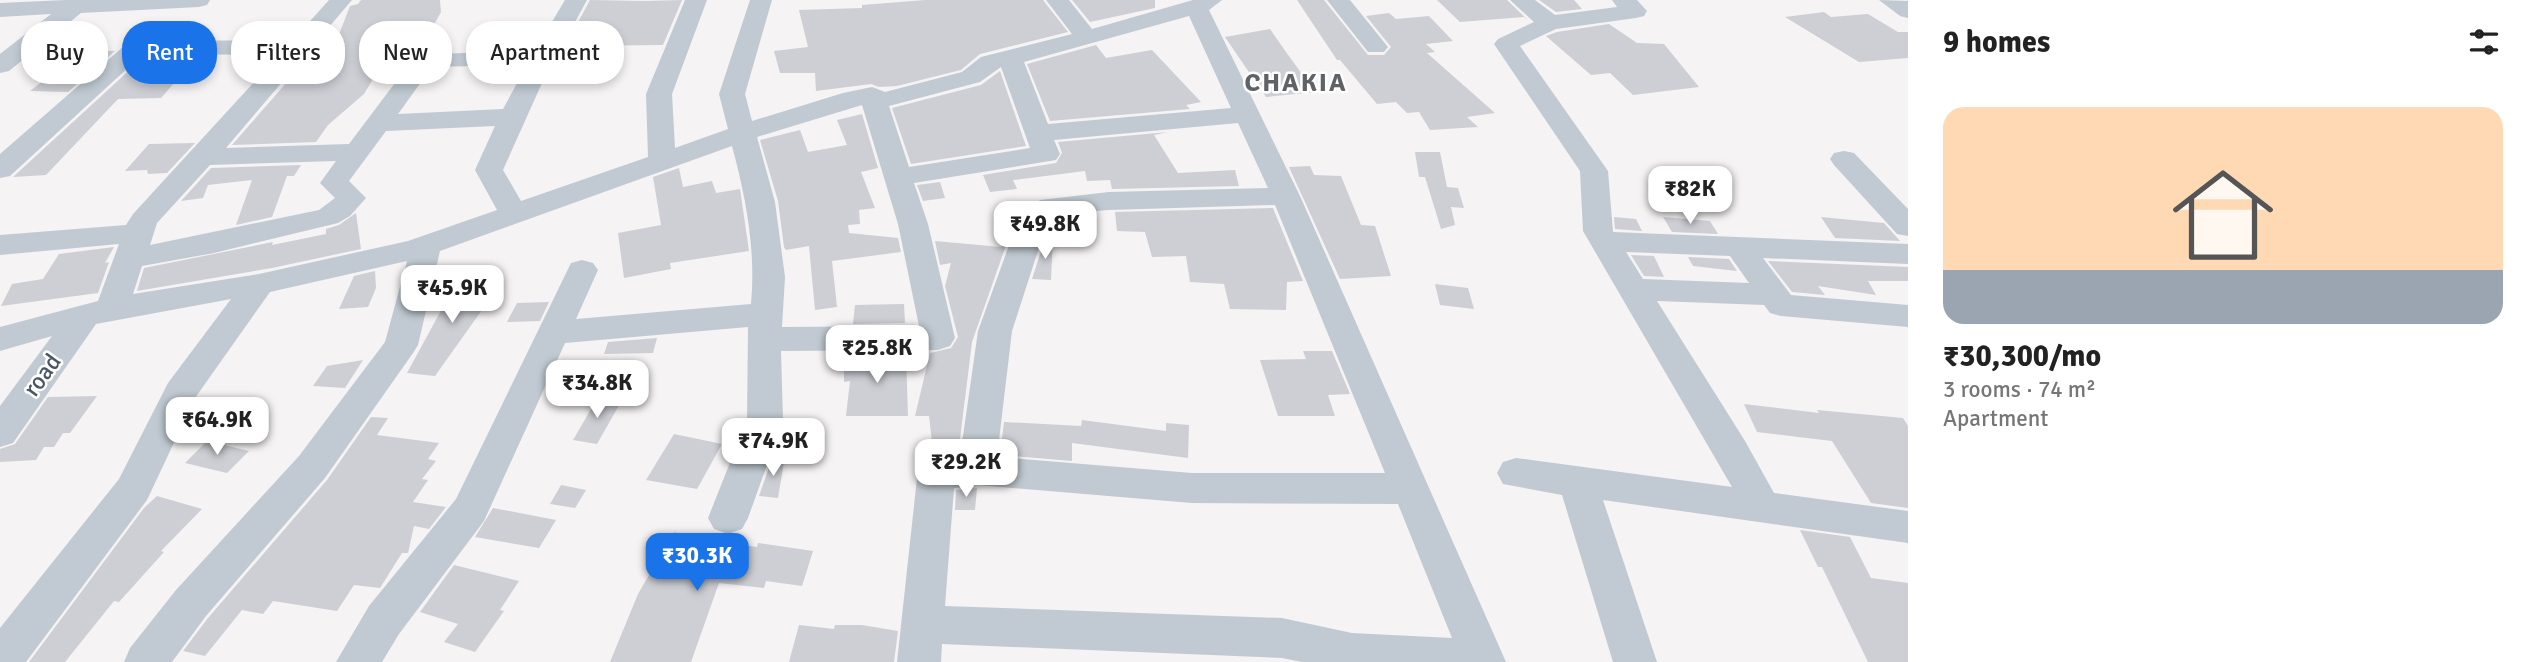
<!DOCTYPE html>
<meta charset="utf-8">
<style>
:root{--surface:#fff;--page:#f6f6f6;--text:#222;--muted:#767676;--accent:#1a73e8}
body{margin:0;font-family:Signika,sans-serif;background:var(--page);color:var(--text);height:100vh;display:flex;flex-direction:column;font-size:26px;white-space:nowrap}
*{box-sizing:border-box;margin:0}
p{font-size:23px;color:var(--muted)}
.icon{flex:none;width:38px;height:38px;fill:none;stroke:currentColor;stroke-width:2;stroke-linecap:round;stroke-linejoin:round}
.map{position:relative;flex:1;overflow:hidden}
.drawer{display:flex;flex-direction:column;background:var(--surface);width:630px}
.drawer>*{flex:none}
.guide{position:absolute;left:21px;top:21px;width:665px;height:63px;display:flex;gap:14px}
.price{position:absolute;translate:-50% -60px;padding:0 16px;border-radius:14px;background:#fff;color:#222;font-size:23px;line-height:46px;filter:drop-shadow(0 2px 4px #0008)}
.price::after{content:'';position:absolute;left:50%;top:42px;width:21px;height:16px;margin-left:-10px;background:inherit;clip-path:polygon(0 0,100% 0,50% 100%)}
.price.current{background:var(--accent);color:#fff}
ul{padding:0;list-style:none}
li{display:grid;align-content:center;gap:14px;height:371px;padding:0 35px}
li span{display:grid;place-items:center;height:217px;border-radius:21px;color:#555}
li>.icon{margin-inline-start:auto}
span .icon{width:126px;height:126px;fill:#fffc;stroke-width:1}
li b{font-size:30px}
h2{display:flex;justify-content:space-between;align-items:center;height:84px;padding:0 35px;font-size:30px}
.chip{padding:0 24px;border-radius:28px;background:var(--surface);box-shadow:0 4px 10px #0003;font-size:24px;line-height:63px}
.chip.current{background:var(--accent);color:#fff}
main{display:flex;flex:1;min-height:0}
.map>svg:first-child{display:block}
.building{fill:#cdcfd5}
.lines{fill:none;stroke-linecap:round;stroke-linejoin:round}
.minor{fill:#c1cad2;fill-rule:evenodd}
.labels{text-anchor:middle;stroke-width:5;stroke-linejoin:round;paint-order:stroke}
.street-label{font-size:24px;fill:#4a5661;stroke:#fff}
.far-district-label{font-size:26px;font-weight:bold;letter-spacing:2px;fill:#5f6368;stroke:#fff}
</style>
<main>
<div class="map">
<svg width="1908" height="662" viewBox="0 0 1908 662">
<rect width="100%" height="100%" fill="#f5f3f3"/>
<path class="building" d="M361 0H440L441 12 430 32 400 34 364 94 328 125 316 142 232 145 288 81 291 80 317 45H321L326 38 338 37 350 6 358 4Z
M590 0 644 1 682 0 663 45 565 46Z
M925 0H1043L1068 32 980 54 961 70 897 86 879 87 871 84 816 91 815 73H780L774 51 808 47 799 10 862 8V5Z
M1072 0H1155V8L1090 22Z
M1297 0H1324L1368 55H1384L1391 47 1366 16 1389 13 1396 19 1429 16 1453 41 1426 44 1435 52 1427 53 1495 113 1467 117 1478 127 1430 130 1419 112 1407 113 1396 102 1377 104 1340 60H1337Z
M1437 0H1507L1529 21 1524 17 1460 22Z
M1539 0H1574L1582 9 1556 12Z
M1824 12 1831 17 1868 14 1898 32H1908V58L1859 62 1785 17Z
M1609 24 1637 43 1664 44 1699 87 1633 95 1610 73 1591 75 1546 36 1557 32Z
M1270 29 1286 52 1315 92 1266 97 1225 37Z
M1096 45 1106 58 1152 50 1201 102 1186 105 1190 109 1050 121 1027 64Z
M83 50 115 51 68 92 30 91Z
M190 65 161 98 118 99 46 175 13 177 134 66Z
M1000 71 1026 146 911 164 892 108 981 85Z
M862 114 878 168 861 172 875 208 859 210 860 224 848 225 849 233 898 238 901 252 832 261 837 307 815 310 809 246 786 250 784 247 778 201 760 140 800 130 808 152 847 145 837 120Z
M1168 132 1154 135 1178 173 1235 170 1239 186 1112 189 1110 180 1087 181 1085 171 1013 180 1017 189 990 192 983 175 1056 163 1062 153 1058 142Z
M195 143 167 173 148 174 147 170 125 171 149 144Z
M1415 152H1440L1447 187 1458 188 1464 208 1451 207 1455 225 1441 229 1425 177H1419Z
M301 165 294 176H287L272 217 236 225 252 180 208 185 203 198 181 201 211 168Z
M1310 166 1314 175 1341 176 1361 225 1375 226 1391 276 1340 279 1289 167Z
M679 168 683 187 712 181 716 193 740 189 749 251 670 263 671 269 624 278 618 233 661 225 653 177Z
M940 182 945 198 923 201 917 185Z
M1273 208 1303 281 1287 282 1286 310 1230 309 1224 284 1190 282 1186 256 1152 257 1145 232 1117 231 1115 212Z
M356 213 361 249 272 268 137 291 144 268 273 242 272 245 326 234V229L339 225Z
M1614 217 1636 219 1642 231 1615 229Z
M1663 217 1710 221 1718 234 1672 232Z
M1821 217 1884 223 1900 241 1835 238Z
M1003 231H1011L972 342 958 455 934 460 929 416H915L930 353 951 348 958 337 945 286 951 263 940 265 935 241 1001 247Z
M1046 236H1053L1051 280 1032 279Z
M114 247 105 263 109 262 98 293 1 306 12 284 43 279 59 254Z
M1631 255 1654 256 1664 277 1644 276Z
M1688 257 1729 259 1737 271 1693 266Z
M1768 261 1908 267V281H1868L1876 295 1818 286 1825 295 1792 292Z
M375 271 376 288 368 307 339 309 354 276Z
M488 279 485 287 499 286 435 376 407 373 457 281Z
M1435 284 1468 288 1474 309 1440 305Z
M549 302 540 321 507 322 517 303Z
M904 304 905 323 853 324 855 305Z
M657 338 653 353 604 354 608 342Z
M1303 351H1332L1350 394 1328 395 1335 416H1278L1260 360 1306 359Z
M906 353 908 416H846L850 381 844 382V354Z
M363 360 345 388 313 386 327 366Z
M97 396 70 433H63L54 447H44L36 460 0 462V449L15 444 48 397Z
M598 397 622 400 597 444 573 440Z
M1744 404 1819 413 1817 410 1903 418 1908 426V508L1871 503 1832 441 1757 432Z
M371 417 388 418 377 435 439 443 428 459 436 461 422 479 428 480 413 502 446 507 429 529 414 526 408 553H402L380 588 354 585 337 611 273 601 263 614 242 610 205 656 183 651 208 618 327 480Z
M1082 420 1166 431V423L1189 425 1188 458 1072 443V461L1000 455 1004 422 1081 426Z
M674 434 722 444 697 489 646 480Z
M207 441 249 451 227 473 185 463Z
M773 456H785L778 498 759 496Z
M561 485 586 490 575 508 550 504Z
M977 488 975 510H955L956 490Z
M157 496 202 509 161 551 164 552 119 602 114 601 65 662H29L144 508Z
M493 508 556 520 539 548 475 537Z
M1800 530 1850 537 1871 578 1908 583V662H1868L1822 567H1818Z
M674 532 698 539 757 547 758 543 813 551 802 586 766 581 764 588 719 583 691 662H610L638 594Z
M454 565 519 581 500 610 504 611 475 652 444 642 458 624 420 612Z
M799 625 834 629 835 625H862L898 631 894 662H789Z"/>
<g class="lines">
<path class="minor" d="M65 0H210L207 5 199 7 81 13 9 71 0 73V54L51 14 0 17V3Z
M329 0H352L226 148 349 144 416 55 535 50 565 0H587L542 83 503 170 521 201 648 157 646 94 685 0H707L672 94 675 148 728 129 719 94 750 0H772L745 94 752 121 843 93 872 87 885 92 962 72 981 57 1072 34 1046 0H1069L1092 29 1193 0H1222L1209 10 1300 196 1506 662H1302L1282 658 942 644 941 662H897L917 478C926 461 942 459 960 457L978 331 1016 226 1040 200 1109 192 1268 188 1238 123 1054 140 1060 154 1056 160 914 183 928 224 955 338 950 346 938 350 781 351 783 420 748 518 742 529 728 534 714 529 708 518 747 420 748 327 565 343 484 521 399 634 382 662H336L369 606 456 499 571 263 582 260 593 263 598 270 576 319 751 304C756 250 746 198 732 146L440 251 418 345 413 353 325 478 206 616 172 662H124L130 648 176 590 299 456 385 342 407 261 270 292 195 398 147 500 26 662H0V628L119 479 168 383 231 299 96 324 13 443 0 447V406L52 336 0 351V327L98 301 119 244 0 255V235L126 225 133 214 280 54 142 55 10 176 0 178V154L139 33H155L159 38 157 41 293 40ZM1189 16 1231 108 1048 124 1024 62ZM527 65 503 109 398 114 432 67ZM1001 67 1030 148 909 167 889 106 980 82ZM862 105 898 224 919 326 782 327 785 277 775 202 757 137ZM495 126 475 170 497 210 408 241 259 274 133 294 142 266 214 253 338 223 350 216 366 198 349 181 386 131ZM336 161 320 183 335 198 319 210 150 245 157 223 210 165ZM1275 205 1385 473H1192L997 457 1012 331 1045 229 1059 214 1109 210ZM977 485 1192 503 1398 504 1452 638 1352 633 1282 618 945 606 954 488Z
M1327 0H1350L1388 47 1384 52H1368Z
M1510 0H1535L1555 15 1617 7 1612 0H1637L1647 11 1644 16 1636 18 1556 29 1520 46 1608 171 1613 232 1908 244V264L1763 258 1791 295 1908 305V327L1781 316 1770 313 1764 305 1657 301 1745 441 1774 493 1908 511V543L1603 500 1657 662H1613L1562 495 1503 484 1497 473 1503 462 1516 458 1732 487 1583 231 1580 171 1494 44 1498 39 1534 22ZM1626 252 1730 256 1749 283 1643 279Z
M1879 0 1908 1V18L1900 16Z
M1844 151 1854 153 1908 209V236L1897 234 1834 165 1830 159 1834 153Z"/>
</g>
<g class="labels">
<g class="street-label">
<text transform="translate(42 375) rotate(-54)" y="8">road</text>
</g>
<g class="far-district-label">
<text x="1296" y="91">CHAKIA</text>
</g>
</g>
</svg>
<b class="price" style="left:1690px;top:226px">₹82K</b>
<b class="price" style="left:1045px;top:261px">₹49.8K</b>
<b class="price" style="left:452px;top:325px">₹45.9K</b>
<b class="price" style="left:877px;top:385px">₹25.8K</b>
<b class="price" style="left:597px;top:420px">₹34.8K</b>
<b class="price" style="left:217px;top:457px">₹64.9K</b>
<b class="price" style="left:773px;top:478px">₹74.9K</b>
<b class="price" style="left:966px;top:499px">₹29.2K</b>
<b class="price current" style="left:697px;top:593px">₹30.3K</b>
<div class="guide">
<a class="chip">Buy</a>
<a class="chip current">Rent</a>
<a class="chip">Filters</a>
<a class="chip">New</a>
<a class="chip">Apartment</a>
</div>
</div>
<section class="drawer">
<h2>9 homes<svg class="icon" aria-label="filters" viewBox="0 0 24 24"><path d="M4 7h16M4 17h16"/><circle cx="9" cy="7" r="2"/><circle cx="15" cy="17" r="2"/></svg></h2>
<ul>
<li><span style="background:linear-gradient(#ffd9b3 75%,#9aa5b1 0)"><svg class="icon" aria-label="home" viewBox="0 0 24 24"><path d="M3 11l9-7 9 7M6 9v11h12V9"/></svg></span><div><b>₹30,300/mo</b><p>3 rooms · 74 m²</p><p>Apartment</p></div></li>
</ul>
</section>
</main>
